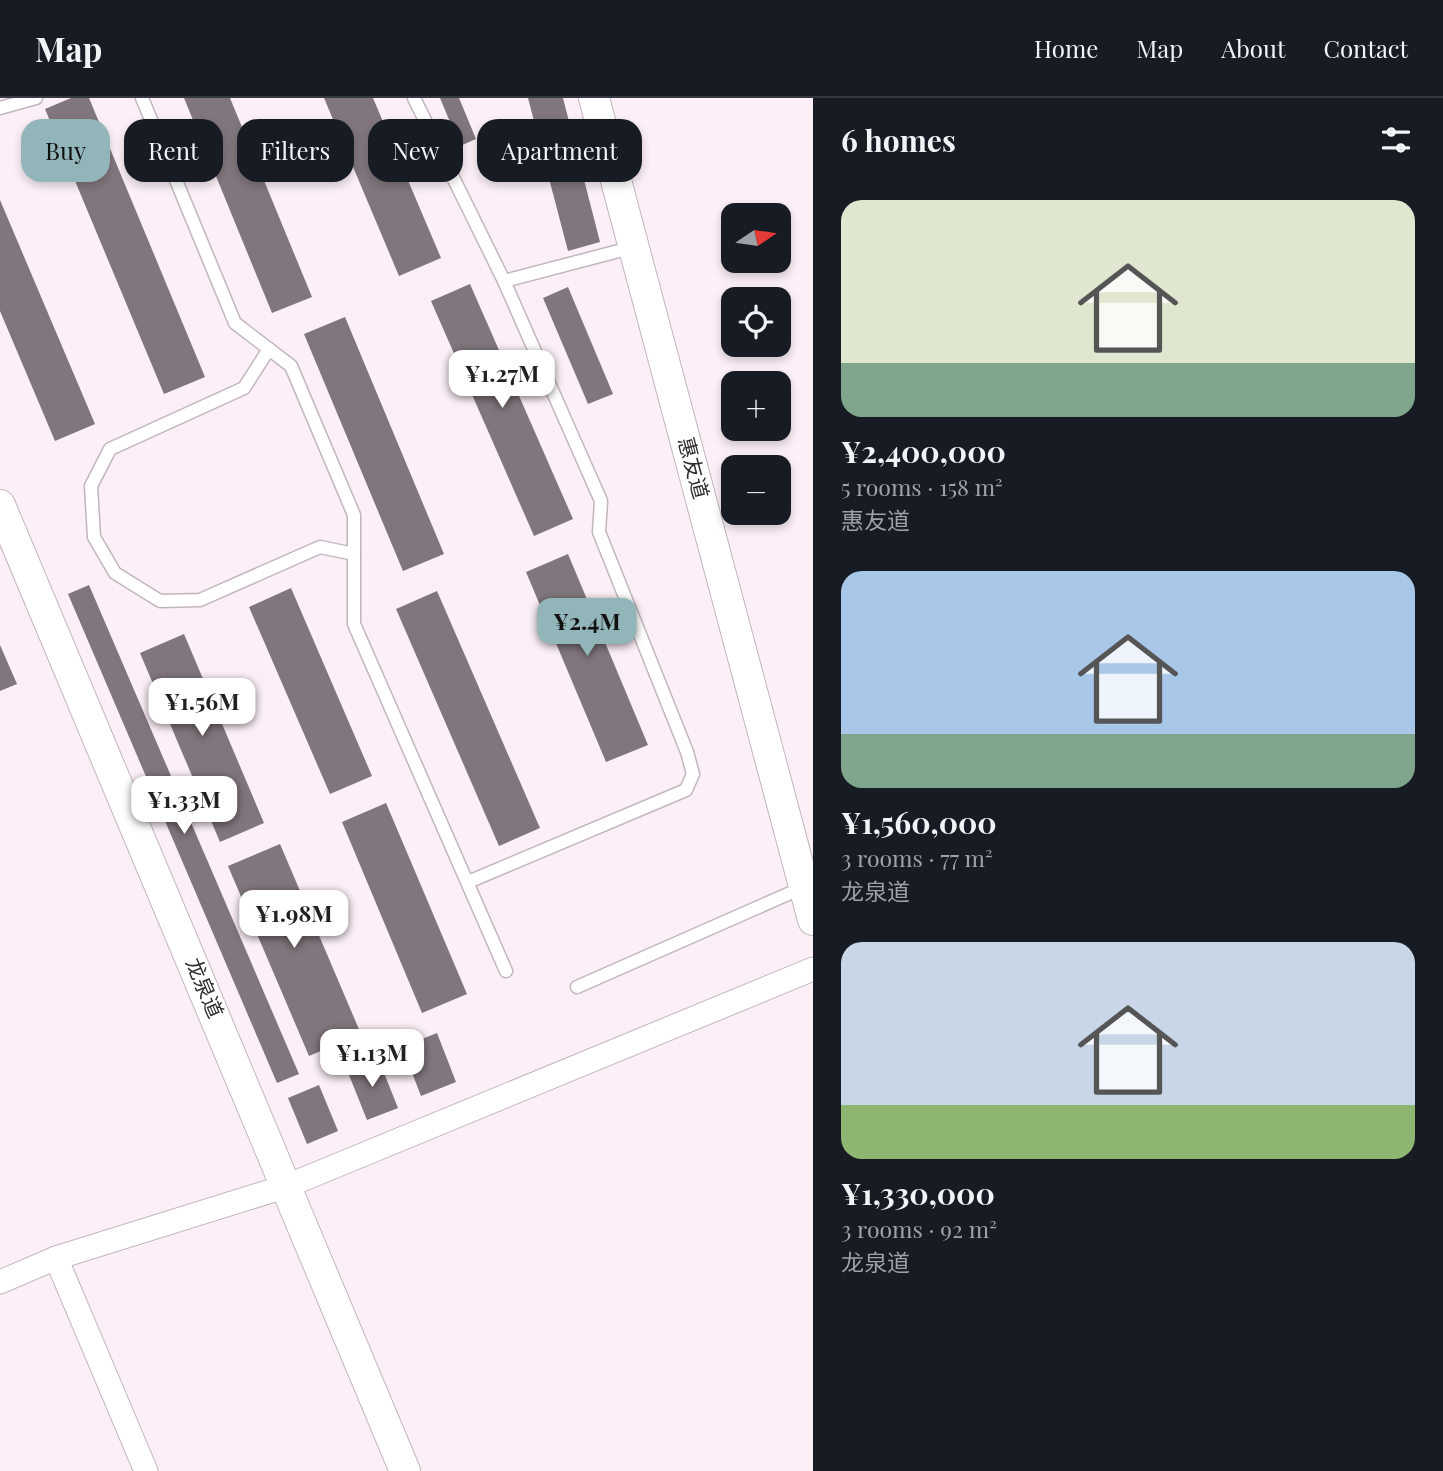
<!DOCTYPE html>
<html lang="en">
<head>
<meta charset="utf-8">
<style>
  body { margin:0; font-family:"Playfair Display","Noto Sans SC",serif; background:#242831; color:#f1f3f6; height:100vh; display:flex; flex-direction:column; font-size:26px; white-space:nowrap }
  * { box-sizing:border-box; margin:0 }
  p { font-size:23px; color:#9ea1a6 }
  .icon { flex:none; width:38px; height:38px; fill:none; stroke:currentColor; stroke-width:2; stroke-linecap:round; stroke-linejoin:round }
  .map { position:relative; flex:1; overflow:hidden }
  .details { display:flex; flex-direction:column; background:#171b24; width:630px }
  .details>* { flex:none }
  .guide { position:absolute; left:21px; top:21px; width:665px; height:63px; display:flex; gap:14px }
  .needle { width:46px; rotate:77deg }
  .buttons { position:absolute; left:721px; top:105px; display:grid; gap:14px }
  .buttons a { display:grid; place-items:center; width:70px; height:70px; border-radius:14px; background:#171b24; box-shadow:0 4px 10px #0003; font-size:35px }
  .price { position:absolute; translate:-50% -60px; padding:0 16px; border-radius:14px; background:#fff; color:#222; font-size:23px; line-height:46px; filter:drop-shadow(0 2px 4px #0008) }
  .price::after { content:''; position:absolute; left:50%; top:42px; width:21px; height:16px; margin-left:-10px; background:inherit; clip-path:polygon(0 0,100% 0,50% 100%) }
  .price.selected { background:#91b5b8; color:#111 }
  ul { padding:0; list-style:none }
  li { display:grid; align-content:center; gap:14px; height:371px; padding:0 28px }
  li span { display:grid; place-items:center; height:217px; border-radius:21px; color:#555 }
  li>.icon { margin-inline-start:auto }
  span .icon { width:126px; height:126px; fill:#fffc; stroke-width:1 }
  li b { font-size:30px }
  h2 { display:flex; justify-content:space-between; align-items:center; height:84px; padding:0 28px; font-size:30px }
  .pill { padding:0 24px; border-radius:21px; background:#171b24; box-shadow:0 4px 10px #0003; font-size:24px; line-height:63px }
  .pill.selected { background:#91b5b8; color:#111 }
  header { display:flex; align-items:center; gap:42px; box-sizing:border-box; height:98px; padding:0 35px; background:#171b24; border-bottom:2px solid #363941 }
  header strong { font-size:33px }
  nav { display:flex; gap:38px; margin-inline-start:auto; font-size:24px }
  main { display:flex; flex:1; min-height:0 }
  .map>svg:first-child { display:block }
</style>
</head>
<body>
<header>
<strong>Map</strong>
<nav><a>Home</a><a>Map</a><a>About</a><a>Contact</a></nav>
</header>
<main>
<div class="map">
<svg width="813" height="1373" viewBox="0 0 813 1373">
  <rect width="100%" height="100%" fill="#fceff7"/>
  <g fill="#81767d">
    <polygon points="71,0 89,0 205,279 164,296 45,11"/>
    <polygon points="184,0 230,0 312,199 272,215"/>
    <polygon points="324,0 373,0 441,160 399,178"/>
    <polygon points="440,0 459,0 476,41 460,48"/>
    <polygon points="528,0 563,0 600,144 568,153"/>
    <polygon points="0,102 95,326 55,343 0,213"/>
    <polygon points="470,186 573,421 534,438 431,203"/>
    <polygon points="568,189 613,296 588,306 543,200"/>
    <polygon points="345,219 444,456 403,473 304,236"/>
    <polygon points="568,456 648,647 606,664 526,474"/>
    <polygon points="89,487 299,976 277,985 68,496"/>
    <polygon points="291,490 372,678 330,696 249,509"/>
    <polygon points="437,493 540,730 499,748 396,511"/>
    <polygon points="184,536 264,725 220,744 140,555"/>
    <polygon points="0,547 17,586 0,593"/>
    <polygon points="386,705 467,896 422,915 342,724"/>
    <polygon points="280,746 361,936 309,958 228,768"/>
    <polygon points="437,935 456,984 421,998 402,949"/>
    <polygon points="378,960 398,1010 367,1022 347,972"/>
    <polygon points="319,987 338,1033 307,1046 288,1000"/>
  </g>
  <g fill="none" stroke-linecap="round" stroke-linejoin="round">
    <defs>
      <g id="service">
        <polyline points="142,0 235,225 291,268 354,417 354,526 506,873"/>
        <polyline points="414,0 504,183 601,403 599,434 687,654 693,676 686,692 468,784"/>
        <polyline points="0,10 36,0"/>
        <polyline points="504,183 634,149"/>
        <polyline points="269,251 244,290 110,351 91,388 94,439 115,475 160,503 200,502 320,449 354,456"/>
        <polyline points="577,889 804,789"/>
      </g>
      <g id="minor">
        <polyline points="56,1160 146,1373"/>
        <polyline points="0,1184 56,1160 287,1088 813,871"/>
      </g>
      <g id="tertiary">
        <polyline points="594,0 813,822"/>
        <polyline points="0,407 405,1373"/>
      </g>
    </defs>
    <use href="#service" stroke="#c2b6be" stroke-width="15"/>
    <use href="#minor" stroke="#c2b6be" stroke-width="25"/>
    <use href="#tertiary" stroke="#c2b6be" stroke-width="32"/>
    <use href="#service" stroke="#fff" stroke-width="12"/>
    <use href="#minor" stroke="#fff" stroke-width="23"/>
    <use href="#tertiary" stroke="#fff" stroke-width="30"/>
  </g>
  <g text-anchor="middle" stroke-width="6" stroke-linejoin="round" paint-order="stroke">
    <g font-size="21" fill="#312c2f" stroke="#fff">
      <text transform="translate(693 370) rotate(75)" y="7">惠友道</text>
      <text transform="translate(204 890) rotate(67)" y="7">龙泉道</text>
    </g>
  </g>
</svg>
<div class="buttons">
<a><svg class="needle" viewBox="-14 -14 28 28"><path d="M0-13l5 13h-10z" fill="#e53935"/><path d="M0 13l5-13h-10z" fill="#9ea1a6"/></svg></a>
<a><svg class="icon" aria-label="locate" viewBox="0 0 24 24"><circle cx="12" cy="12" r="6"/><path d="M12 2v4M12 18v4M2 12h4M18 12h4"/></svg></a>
<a>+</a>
<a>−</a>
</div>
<b class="price" style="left:502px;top:312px">¥1.27M</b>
<b class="price selected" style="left:587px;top:560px">¥2.4M</b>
<b class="price" style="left:202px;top:640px">¥1.56M</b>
<b class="price" style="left:184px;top:738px">¥1.33M</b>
<b class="price" style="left:294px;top:852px">¥1.98M</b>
<b class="price" style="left:372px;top:991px">¥1.13M</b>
<div class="guide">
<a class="pill selected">Buy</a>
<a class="pill">Rent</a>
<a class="pill">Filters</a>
<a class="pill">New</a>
<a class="pill">Apartment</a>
</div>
</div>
<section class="details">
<h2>6 homes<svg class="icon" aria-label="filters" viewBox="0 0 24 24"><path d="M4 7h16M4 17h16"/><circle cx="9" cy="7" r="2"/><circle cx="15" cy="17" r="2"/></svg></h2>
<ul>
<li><span style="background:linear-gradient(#dfe7d0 75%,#7fa58c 0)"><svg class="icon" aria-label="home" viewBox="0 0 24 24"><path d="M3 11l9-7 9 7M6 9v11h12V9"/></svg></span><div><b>¥2,400,000</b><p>5 rooms · 158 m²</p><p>惠友道</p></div></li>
<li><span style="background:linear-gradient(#a9c7e8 75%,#7fa58c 0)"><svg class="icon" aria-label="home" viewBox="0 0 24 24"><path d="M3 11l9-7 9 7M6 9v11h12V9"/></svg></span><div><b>¥1,560,000</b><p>3 rooms · 77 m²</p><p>龙泉道</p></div></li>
<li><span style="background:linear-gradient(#c9d6e8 75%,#8fb573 0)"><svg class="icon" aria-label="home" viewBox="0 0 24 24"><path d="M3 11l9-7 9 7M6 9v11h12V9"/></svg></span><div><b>¥1,330,000</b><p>3 rooms · 92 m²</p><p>龙泉道</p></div></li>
</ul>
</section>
</main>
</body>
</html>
